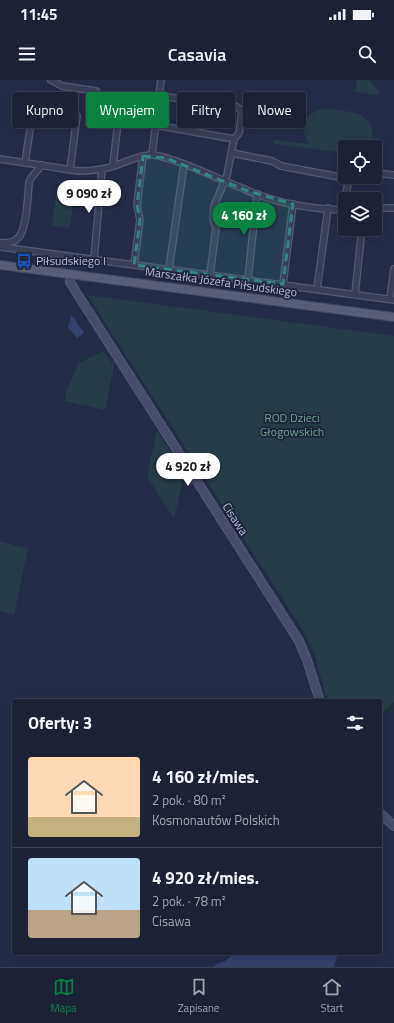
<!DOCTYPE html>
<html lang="pl">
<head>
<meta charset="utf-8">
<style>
  body { margin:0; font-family:"Titillium Web",sans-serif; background:#25293c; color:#f1f3f6; height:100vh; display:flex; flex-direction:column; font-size:15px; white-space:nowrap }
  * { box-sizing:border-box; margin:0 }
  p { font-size:13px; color:#a0a3ac }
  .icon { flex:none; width:22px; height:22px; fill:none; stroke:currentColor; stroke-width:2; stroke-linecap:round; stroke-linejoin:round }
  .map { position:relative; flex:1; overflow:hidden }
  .panel { position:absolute; left:12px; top:619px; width:370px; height:256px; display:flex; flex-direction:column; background:#1c2134; border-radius:4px; box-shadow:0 2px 10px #0003,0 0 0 1px #3a3e4f }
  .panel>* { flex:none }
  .hud { position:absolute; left:12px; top:12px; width:370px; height:36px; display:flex; gap:8px }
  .controls { position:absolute; left:338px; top:60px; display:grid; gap:8px }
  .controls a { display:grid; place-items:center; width:44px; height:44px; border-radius:4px; background:#1c2134; box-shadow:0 2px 10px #0003,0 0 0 1px #3a3e4f; font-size:20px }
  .price { position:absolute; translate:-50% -34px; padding:0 9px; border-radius:14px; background:#fff; color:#222; font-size:13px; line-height:26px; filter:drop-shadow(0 1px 2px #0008) }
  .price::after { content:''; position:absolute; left:50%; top:24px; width:12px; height:9px; margin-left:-6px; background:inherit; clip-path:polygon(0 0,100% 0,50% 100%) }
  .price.active { background:#0b8043; color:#fff }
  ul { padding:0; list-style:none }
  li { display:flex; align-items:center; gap:12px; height:100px; padding:0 16px }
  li+li { border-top:1px solid #3a3e4f }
  li span { display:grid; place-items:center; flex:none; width:112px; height:80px; border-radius:4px; color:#555 }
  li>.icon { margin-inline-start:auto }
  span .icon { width:48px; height:48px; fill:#fffc; stroke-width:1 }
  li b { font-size:17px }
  h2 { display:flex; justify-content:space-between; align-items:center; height:48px; padding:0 16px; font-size:17px }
  .tag { padding:0 14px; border-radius:4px; background:#1c2134; box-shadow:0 2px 10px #0003,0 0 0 1px #3a3e4f; font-size:14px; line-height:36px }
  .tag.active { background:#0b8043; color:#fff }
  .status { display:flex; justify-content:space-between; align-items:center; height:28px; padding:0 20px; background:#1c2134; direction:ltr }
  .status svg { height:11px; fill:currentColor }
  header { display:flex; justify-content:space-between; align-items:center; height:52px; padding:0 16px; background:#1c2134; font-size:18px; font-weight:600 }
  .tab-bar { display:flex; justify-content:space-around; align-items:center; height:56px; border-top:1px solid #3a3e4f; background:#1c2134; font-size:11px; color:#a0a3ac }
  .tab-bar a { display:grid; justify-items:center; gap:2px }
  .tab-bar .active { color:#0b8043 }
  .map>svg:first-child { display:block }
</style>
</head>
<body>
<div class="status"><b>11:45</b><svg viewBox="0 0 49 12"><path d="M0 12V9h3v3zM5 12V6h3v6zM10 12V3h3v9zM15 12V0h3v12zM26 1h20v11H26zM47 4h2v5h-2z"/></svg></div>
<header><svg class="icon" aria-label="menu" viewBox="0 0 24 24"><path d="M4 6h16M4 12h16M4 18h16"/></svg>Casavia<svg class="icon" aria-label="search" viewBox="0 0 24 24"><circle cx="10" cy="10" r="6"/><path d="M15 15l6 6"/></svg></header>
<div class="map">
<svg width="394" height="887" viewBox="0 0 394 887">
  <rect width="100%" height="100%" fill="#252c46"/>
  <g fill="#273c47">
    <polygon points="357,0 369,0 378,11 378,15 355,12"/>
    <polygon points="95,20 108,22 111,26 108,42 94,40 91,33"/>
    <path d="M326 29C342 31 368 30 372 49 374 56 371 62 367 67H345V73L274 64V60L309 64C298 48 305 30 326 29Z"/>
    <polygon points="57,107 75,110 70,148 52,145"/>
    <polygon points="87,215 394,256 394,622 380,635 380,621 327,621 316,578 308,560 297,541"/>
    <polygon points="104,271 114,286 105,330 65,321 67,309 79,283"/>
    <polygon points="157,350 184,394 174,439 147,396"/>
    <polygon points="0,461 28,469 14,535 0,531"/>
  </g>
  <g fill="#36406c">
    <polygon points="71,236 74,238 84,253 77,258 68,247"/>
    <polygon points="235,873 338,873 334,887 213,887 217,884 225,881"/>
  </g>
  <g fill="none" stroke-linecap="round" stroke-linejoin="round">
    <defs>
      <g id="street">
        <polyline points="51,0 62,6 96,11"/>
        <polyline points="160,16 235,26 240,29 242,33 239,53 234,59 227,95 214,126 213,138 216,148 210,195"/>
        <polyline points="155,45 234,59"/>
        <polyline points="232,73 272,81 281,86 345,98 349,99 352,97"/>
        <polyline points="152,75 161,0"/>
        <path d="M0 79 78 91C90 91 102 90 114 86 126 82 139 75 152 75 160 75 168 79 176 81 199 89 221 100 244 109 275 123 310 129 345 130"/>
        <polyline points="25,83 33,29"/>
        <path d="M42 85 31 98 29 102C28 115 27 150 18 158 14 163 6 163 0 163L1 167 394 220"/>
        <polyline points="113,86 118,41"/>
        <polyline points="70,90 77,36"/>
        <polyline points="375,93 394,95"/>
        <polyline points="345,119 349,99"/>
        <polyline points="375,128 394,128"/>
        <polyline points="94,179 102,89"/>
        <polyline points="134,185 140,140 137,125 143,76"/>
        <polyline points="169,189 184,84"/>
        <polyline points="248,199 257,114"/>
        <polyline points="283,204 293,124"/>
        <polyline points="317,209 328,128"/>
        <polyline points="355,214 362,149"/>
        <polyline points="390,219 394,189"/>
      </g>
      <g id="secondary">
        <polyline points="70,194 70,202 78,215 299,561 307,580 320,621"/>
        <polyline points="380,733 394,746"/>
      </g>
      <polyline id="primary" points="0,185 394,237"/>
    </defs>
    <use href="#street" stroke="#555a70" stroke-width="8"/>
    <use href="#secondary" stroke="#555a70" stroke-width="10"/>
    <use href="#primary" stroke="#43485e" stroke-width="10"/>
    <use href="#street" stroke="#3a3f55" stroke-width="5.5"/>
    <use href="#secondary" stroke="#474d68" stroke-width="8"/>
    <use href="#primary" stroke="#585e75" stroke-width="8"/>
  </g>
  <path fill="#318481" fill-opacity="0.2" stroke="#318481" stroke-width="3" stroke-dasharray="8 5" stroke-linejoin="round" d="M143 76 166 78 245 110 293 124 283 204 134 185 140 140 137 125Z"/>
  <defs>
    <symbol id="bus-bare" viewBox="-9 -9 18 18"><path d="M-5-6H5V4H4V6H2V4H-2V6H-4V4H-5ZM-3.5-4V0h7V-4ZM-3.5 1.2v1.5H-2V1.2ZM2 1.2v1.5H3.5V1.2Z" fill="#1a4fb4" stroke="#1e243b" stroke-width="2.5" paint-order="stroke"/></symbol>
  </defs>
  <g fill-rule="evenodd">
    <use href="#bus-bare" x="13" y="170" width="22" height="22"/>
  </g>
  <g text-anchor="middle" stroke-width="3.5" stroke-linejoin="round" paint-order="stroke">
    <g font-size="12" fill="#b7bbce" stroke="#1e243b" text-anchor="start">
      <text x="36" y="185">Piłsudskiego I</text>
    </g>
    <g font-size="12" fill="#b7bbce" stroke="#1e243b">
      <text transform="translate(221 202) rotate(8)" y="4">Marszałka Józefa Piłsudskiego</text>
      <text transform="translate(235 439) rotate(57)" y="4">Cisawa</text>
    </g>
    <g font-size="12" fill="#6ca184" stroke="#1e243b">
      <text x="292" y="342">ROD Dzieci<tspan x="292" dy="14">Głogowskich</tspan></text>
    </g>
  </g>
</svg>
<div class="controls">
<a><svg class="icon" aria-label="locate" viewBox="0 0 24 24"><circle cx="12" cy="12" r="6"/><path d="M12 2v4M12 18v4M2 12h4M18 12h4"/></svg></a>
<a><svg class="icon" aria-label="layers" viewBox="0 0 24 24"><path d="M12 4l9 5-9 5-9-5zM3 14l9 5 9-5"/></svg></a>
</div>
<b class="price" style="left:89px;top:134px">9 090 zł</b>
<b class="price active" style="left:244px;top:156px">4 160 zł</b>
<b class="price" style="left:188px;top:407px">4 920 zł</b>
<div class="hud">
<a class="tag">Kupno</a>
<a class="tag active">Wynajem</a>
<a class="tag">Filtry</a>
<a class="tag">Nowe</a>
</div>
<section class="panel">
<h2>Oferty: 3<svg class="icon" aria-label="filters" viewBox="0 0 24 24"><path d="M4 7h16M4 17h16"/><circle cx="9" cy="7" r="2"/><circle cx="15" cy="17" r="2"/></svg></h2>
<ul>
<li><span style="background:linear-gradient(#ffd9b3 75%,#c2b280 0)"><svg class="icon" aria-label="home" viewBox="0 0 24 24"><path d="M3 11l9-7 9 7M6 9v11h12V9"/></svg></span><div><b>4 160 zł/mies.</b><p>2 pok. · 80 m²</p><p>Kosmonautów Polskich</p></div></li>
<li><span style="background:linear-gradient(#bfe0f5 65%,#b9a48a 0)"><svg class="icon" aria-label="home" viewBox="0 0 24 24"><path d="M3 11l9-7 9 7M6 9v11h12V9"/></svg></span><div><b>4 920 zł/mies.</b><p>2 pok. · 78 m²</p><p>Cisawa</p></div></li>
</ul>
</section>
</div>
<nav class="tab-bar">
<a class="active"><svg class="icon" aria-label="map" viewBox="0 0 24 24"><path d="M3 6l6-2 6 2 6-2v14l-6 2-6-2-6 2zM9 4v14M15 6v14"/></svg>Mapa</a>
<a><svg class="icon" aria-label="saved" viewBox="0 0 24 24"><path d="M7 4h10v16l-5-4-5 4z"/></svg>Zapisane</a>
<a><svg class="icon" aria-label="home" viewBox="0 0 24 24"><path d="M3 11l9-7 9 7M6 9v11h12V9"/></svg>Start</a>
</nav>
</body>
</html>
